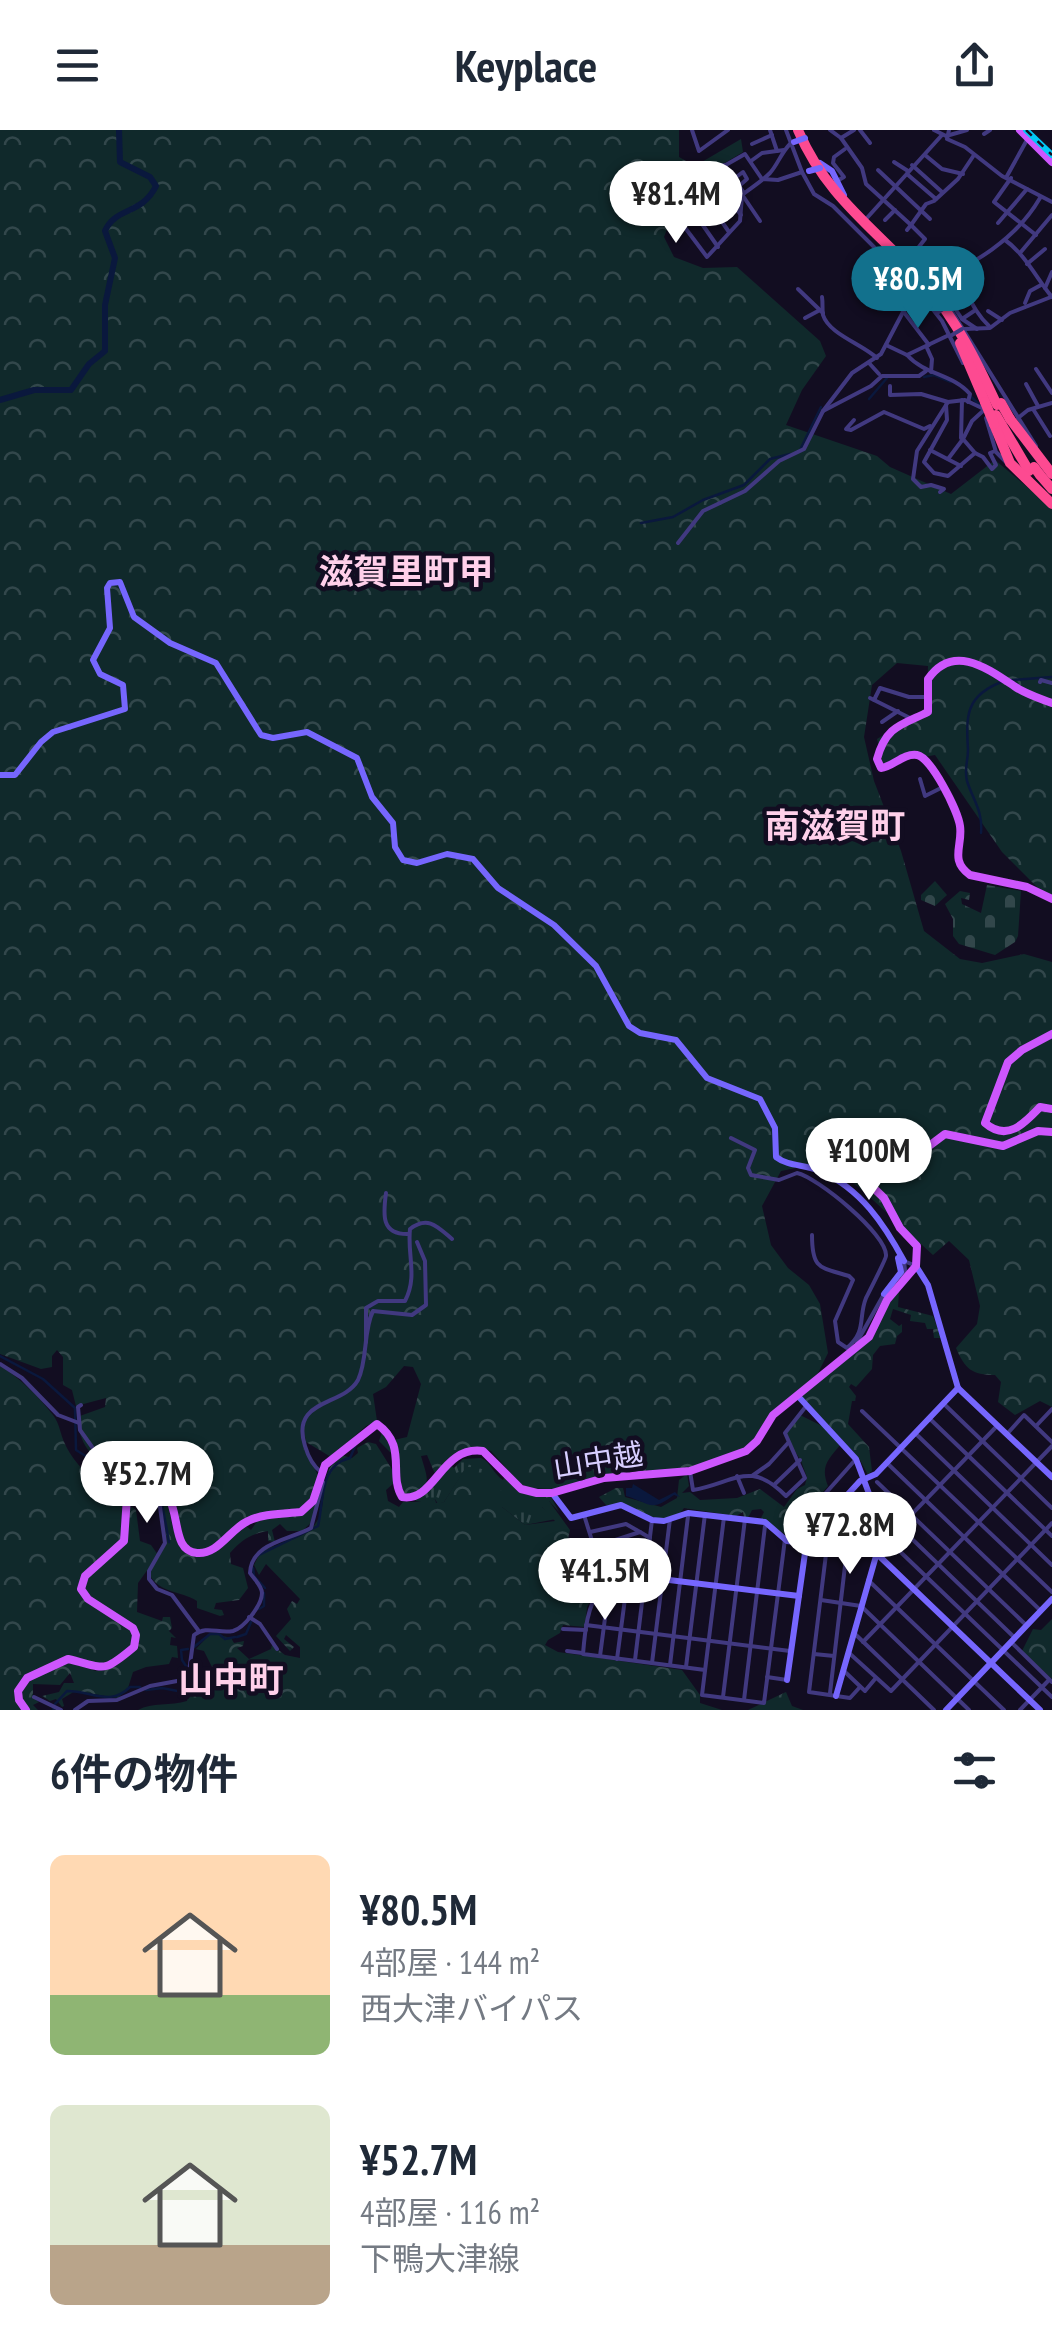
<!DOCTYPE html>
<html lang="ja">
<head>
<meta charset="utf-8">
<style>
  body { margin:0; font-family:"PT Sans Narrow","Noto Sans JP",sans-serif; background:#f2f2f3; color:#1f2937; height:100vh; display:flex; flex-direction:column; font-size:38px; white-space:nowrap }
  * { box-sizing:border-box; margin:0 }
  p { font-size:32px; color:#747a83 }
  .icon { flex:none; width:55px; height:55px; fill:none; stroke:currentColor; stroke-width:2; stroke-linecap:round; stroke-linejoin:round }
  .map { position:relative; height:1580px; overflow:hidden }
  .side { display:flex; flex-direction:column; background:#fff; flex:1 }
  .side>* { flex:none }
  .price { position:absolute; translate:-50% -85px; padding:0 22px; border-radius:35px; background:#fff; color:#222; font-size:32px; line-height:65px; filter:drop-shadow(0 2px 5px #0008) }
  .price::after { content:''; position:absolute; left:50%; top:60px; width:30px; height:22px; margin-left:-15px; background:inherit; clip-path:polygon(0 0,100% 0,50% 100%) }
  .price.active { background:#12718d; color:#fff }
  ul { padding:0; list-style:none }
  li { display:flex; align-items:center; gap:30px; height:250px; padding:0 50px }
  li span { display:grid; place-items:center; flex:none; width:280px; height:200px; border-radius:15px; color:#555 }
  li>.icon { margin-inline-start:auto }
  span .icon { width:120px; height:120px; fill:#fffc; stroke-width:1 }
  li b { font-size:42px }
  h2 { display:flex; justify-content:space-between; align-items:center; height:120px; padding:0 50px; font-size:42px }
  header { display:flex; justify-content:space-between; align-items:center; height:130px; padding:0 50px; background:#fff; font-size:45px; font-weight:700 }
  .map>svg:first-child { display:block }
</style>
</head>
<body>
<header><svg class="icon" aria-label="menu" viewBox="0 0 24 24"><path d="M4 6h16M4 12h16M4 18h16"/></svg>Keyplace<svg class="icon" aria-label="share" viewBox="0 0 24 24"><path d="M12 15V3M7 8l5-5 5 5M5 13v7h14v-7"/></svg></header>
<div class="map">
<svg width="1052" height="1580" viewBox="0 0 1052 1580">
  <defs>
    <pattern id="grass-tufts" width="24" height="20" patternUnits="userSpaceOnUse" patternTransform="scale(2.5)"><rect width="24" height="20" fill="#10292b"/><path d="M3 7l-1-3M5 7V3M7 7l1-3M15 17l-1-3M17 17v-4M19 17l1-3" fill="none" stroke="#32474b"/></pattern>
    <pattern id="forest-crowns" width="20" height="18" patternUnits="userSpaceOnUse" patternTransform="scale(2.5)"><rect width="20" height="18" fill="#10292b"/><path d="M2 6a3 3 0 1 1 6 0M12 15a3 3 0 1 1 6 0" fill="none" stroke="#32474b"/></pattern>
    <pattern id="cemetery-stones" width="16" height="16" patternUnits="userSpaceOnUse" patternTransform="scale(2.5)"><rect width="16" height="16" fill="#10292b"/><path d="M2 7V4a2 2 0 0 1 4 0v3zM10 15v-3a2 2 0 0 1 4 0v3z" fill="#32474b"/></pattern>
  </defs>
  <rect width="100%" height="100%" fill="#120d21"/>
  <path fill="url(#grass-tufts)" d="M481 1328C491 1332 493 1344 503 1350L505 1346 523 1364 551 1367 559 1382 549 1371 542 1377 556 1389 525 1395 502 1377 466 1338 444 1372 438 1374 435 1369 428 1373 415 1371 450 1335 454 1338 463 1329Z"/>
  <g fill="url(#forest-crowns)">
    <path d="M0 0H679V27L695 36 741 9 743 22 683 58 664 107 674 127 703 138 737 137 820 211 826 226 802 260 786 295 877 326 890 337 951 364 995 330 1052 378V772L1002 722 935 625 883 634 877 609 927 578 928 536 897 533 872 555 864 607 874 651 901 721 924 801 960 829 982 833 1024 824 1052 832V1277L1040 1271 1015 1285 998 1272 1001 1252 995 1245C972 1245 965 1239 956 1218L977 1194 980 1176 969 1130 949 1111 933 1125 862 1060 825 1032 781 1041 762 1076 771 1115 788 1138 809 1155 820 1174 828 1223 818 1243 769 1288 746 1319 690 1338 554 1359 529 1358 521 1354 491 1321 475 1317 459 1323 435 1344 427 1325 421 1326C428 1351 434 1356 405 1367 398 1357 399 1327 394 1310L407 1307 421 1254 413 1237 404 1236 386 1257 373 1264 377 1291 366 1296 331 1327 306 1312 302 1291 304 1319 318 1345 313 1367 304 1378 255 1386 201 1422 185 1416C177 1390 171 1331 131 1352L116 1340 107 1347 105 1342 113 1337 114 1329 109 1334C89 1330 78 1307 77 1287L105 1277 106 1268 76 1276 72 1260 63 1255V1227L57 1220 52 1226V1237L41 1239 0 1224Z"/>
    <polygon points="899,1161 898,1177 933,1186 941,1208 934,1208 933,1199 927,1199 925,1193 910,1191 911,1185 893,1179 890,1189 899,1196 902,1194 902,1202 897,1206 895,1214 880,1216 873,1225 872,1239 856,1257 851,1254 849,1257 856,1266 855,1271 852,1271 848,1294 869,1317 872,1341 868,1345 859,1328 803,1268 803,1263 853,1224 885,1175"/>
    <path d="M0 1236C20 1248 38 1266 53 1285 60 1294 60 1304 65 1314 76 1338 100 1358 124 1365 121 1380 125 1403 120 1413 110 1432 91 1431 80 1462L124 1492 135 1507 133 1516 108 1536 70 1527 18 1555 25 1580H0Z"/>
    <path d="M800 1285 828 1299 841 1314C828 1330 820 1336 828 1356L786 1405 761 1388 764 1382 761 1379 752 1380 748 1388 744 1387 743 1382 736 1386 684 1378C665 1404 632 1373 606 1375L599 1367 616 1358H623L625 1367 661 1377 677 1368 679 1350 687 1344 689 1356 682 1363 690 1362 700 1370 737 1368 760 1359 784 1377 797 1359 805 1355 807 1347 801 1331 786 1306V1300Z"/>
    <path d="M382 1302 393 1321 395 1352 386 1360 388 1371 399 1377 403 1372H428L435 1369 436 1373 444 1372 466 1337C490 1336 496 1349 505 1369L502 1377 525 1395 555 1391 542 1377H534L532 1373 537 1368 549 1371 570 1400 567 1413 582 1420 593 1417 595 1420 584 1439 589 1447 587 1457 594 1447 623 1439 631 1430 627 1424 622 1425 620 1420 646 1413C644 1434 643 1446 626 1458L599 1455 587 1477 585 1497 563 1495 560 1503 548 1510 545 1515 558 1522 682 1540 700 1565V1573L722 1580H138C152 1572 171 1576 187 1571L188 1566 201 1561 214 1541 204 1521 196 1519 211 1503 231 1508 234 1513 244 1511 243 1516 237 1518 249 1529 271 1519 272 1515 285 1525 300 1528V1517L286 1505 284 1509 294 1517 290 1521 276 1506 291 1489 287 1479 292 1471 297 1474 300 1469 266 1434 259 1445 254 1435 260 1423C275 1413 299 1411 312 1398 333 1376 313 1347 341 1325L352 1328 358 1323 357 1318 368 1312 376 1314 393 1341 391 1323 379 1311Z"/>
    <path d="M166 1367C173 1389 171 1425 201 1426L245 1395 251 1400 258 1390 290 1384 318 1372 314 1390 302 1401H287L280 1394 272 1400 275 1412 268 1411V1401C251 1404 242 1409 230 1423L231 1434 243 1438 248 1458 239 1470 216 1473 214 1479 222 1480 224 1485 220 1486 197 1478V1471C180 1460 160 1464 149 1444L167 1413 163 1380Z"/>
    <path d="M129 1375 136 1380 140 1411 151 1415 158 1425 138 1453 137 1482 162 1491 163 1487H170L172 1498 169 1501 176 1508 171 1507 170 1515 177 1516 178 1528 172 1527 169 1534 146 1537 133 1542 128 1558 118 1568 75 1561 62 1569 64 1576 62 1577 56 1569 50 1571 42 1566 59 1562 64 1553H74L70 1543 60 1555 33 1554V1568L39 1572 33 1575 38 1580H30C23 1571 17 1563 25 1553L66 1532 96 1541 134 1519 137 1503 83 1462 87 1447 123 1415Z"/>
    <polygon points="1052,1489 1052,1549 1022,1521 1033,1499 1041,1500"/>
    <polygon points="786,1562 792,1576 803,1580 748,1580"/>
  </g>
  <g fill="url(#cemetery-stones)">
    <polygon points="935,751 947,765 935,776 921,770 921,765"/>
    <polygon points="987,755 1021,761 1018,806 1015,812 995,825 959,814 953,806 953,789 945,774 960,761 970,763 969,770 961,768 962,774 981,783"/>
  </g>
  <g fill="#0a183d">
    <path d="M633 1354 659 1370 675 1362 680 1367 674 1365C650 1383 650 1373 626 1366V1358H632Z"/>
    <polygon points="592,1429 612,1429 625,1433 618,1440 594,1446 586,1460 590,1446 585,1439"/>
  </g>
  <g fill="none" stroke-linecap="round" stroke-linejoin="round">
    <g stroke="#0a183d" stroke-width="2.5">
      <polyline points="924,247 934,245 951,252"/>
      <polyline points="969,265 981,276"/>
      <polyline points="869,269 887,248"/>
      <polyline points="801,318 821,277"/>
      <polyline points="641,393 673,387 703,370 744,355 770,329 790,324"/>
      <polyline points="1012,550 1052,547"/>
      <path d="M981 703C983 681 973 670 967 651 964 639 968 631 968 620 966 586 965 565 1004 551"/>
      <polyline points="0,1226 43,1249 75,1278 76,1320 92,1330 104,1357 138,1365"/>
      <polyline points="146,1364 161,1369 169,1412"/>
      <path d="M257 1426 318 1396C324 1370 319 1335 350 1328L356 1314"/>
      <polyline points="253,1438 254,1446 265,1458"/>
      <polyline points="259,1479 264,1476 264,1463"/>
      <polyline points="237,1507 246,1504 251,1492"/>
      <polyline points="194,1517 210,1504 219,1504 225,1509 235,1507"/>
      <polyline points="188,1539 182,1530 181,1520 188,1519"/>
      <polyline points="146,1560 162,1558 183,1562 186,1553"/>
      <path d="M55 1574 67 1561C92 1561 110 1577 130 1557H140"/>
      <polyline points="53,1578 54,1580"/>
    </g>
    <path stroke="#0a183d" stroke-width="6" d="M0 270 34 260H71L89 234 105 221V175L115 128 105 101C115 77 142 85 156 56L150 47 120 32 119 0"/>
    <g stroke="#413980" stroke-width="4">
      <polyline points="692,0 699,21 728,0"/>
      <polyline points="770,0 777,21"/>
      <polyline points="786,0 802,42 814,64 833,76 919,162 942,191 963,233"/>
      <polyline points="830,0 841,8 862,38 866,54 911,95 926,74 934,71 958,49 974,25"/>
      <polyline points="860,0 870,13"/>
      <polyline points="934,0 946,6 967,0"/>
      <polyline points="949,0 947,9 965,17 1002,46 1052,72"/>
      <polyline points="984,4 990,0"/>
      <polyline points="841,8 854,0"/>
      <polyline points="752,14 772,5"/>
      <path d="M790 14C781 23 778 34 770 43 762 51 751 58 742 65L740 91 707 127 674 83 689 56 745 24 762 49 778 50 802 42"/>
      <polyline points="925,25 942,39 963,44"/>
      <polyline points="751,31 762,23 784,20"/>
      <polyline points="894,32 908,41"/>
      <polyline points="724,35 744,63"/>
      <polyline points="912,35 942,62"/>
      <polyline points="878,40 930,89"/>
      <polyline points="907,44 936,69"/>
      <polyline points="711,45 741,85"/>
      <polyline points="1007,46 1028,8"/>
      <polyline points="735,48 743,42 747,49 739,56"/>
      <polyline points="1011,48 994,72 1036,105"/>
      <polyline points="837,51 844,47 833,33 834,27 845,19"/>
      <polyline points="695,53 729,102"/>
      <polyline points="743,66 760,91"/>
      <polyline points="684,68 718,117"/>
      <polyline points="866,89 942,5"/>
      <polyline points="885,90 895,80"/>
      <polyline points="998,93 1027,59"/>
      <polyline points="907,100 911,95 925,109 908,131"/>
      <path d="M1005 110C1025 124 1037 149 1052 167"/>
      <polyline points="1020,123 1052,85"/>
      <polyline points="930,132 943,148"/>
      <polyline points="1027,134 1045,119"/>
      <path d="M955 143C968 162 972 180 989 196"/>
      <path d="M930 155C974 133 1015 111 1040 68"/>
      <polyline points="1045,158 1052,142"/>
      <polyline points="798,159 823,183"/>
      <polyline points="887,160 929,215"/>
      <polyline points="882,163 902,141"/>
      <path d="M822 167C823 173 822 179 823 185 829 204 862 214 877 228"/>
      <polyline points="1025,173 1030,161 1041,155"/>
      <polyline points="951,180 1036,316"/>
      <polyline points="956,180 962,189 974,181"/>
      <polyline points="988,181 1002,190"/>
      <polyline points="805,188 820,180"/>
      <polyline points="962,189 977,199"/>
      <polyline points="964,199 990,198 1010,183 1051,167"/>
      <polyline points="886,215 907,225 949,205"/>
      <polyline points="927,218 932,229 931,242"/>
      <path d="M907 225C925 245 953 244 970 264L968 272"/>
      <polyline points="869,233 879,244"/>
      <polyline points="1036,239 1052,263"/>
      <polyline points="1026,254 1038,276"/>
      <polyline points="890,256 890,265 921,264 948,272"/>
      <polyline points="946,275 947,290 924,332 934,343 948,346 975,323 963,309 972,291 984,280"/>
      <polyline points="1033,279 1050,306"/>
      <polyline points="823,281 852,243 881,224 903,182 918,163"/>
      <polyline points="986,288 996,322 1006,332"/>
      <polyline points="1018,288 1028,280 1052,273"/>
      <polyline points="854,290 846,299 851,300 884,282 924,299 930,296"/>
      <polyline points="961,308 962,270"/>
      <polyline points="930,320 961,336"/>
      <polyline points="975,323 983,327 992,339 996,335 990,323 995,321"/>
      <polyline points="948,329 963,309"/>
      <polyline points="940,362 944,359 931,355 921,357 913,349 917,321 948,272 965,270 984,279"/>
      <polyline points="678,413 703,381 745,361 779,331 804,319 823,281 871,256 882,246 919,246 926,241"/>
      <polyline points="1040,552 1041,550 1052,553"/>
      <polyline points="870,568 910,588"/>
      <polyline points="874,570 880,558 909,567 929,567"/>
      <polyline points="882,592 898,581"/>
      <polyline points="920,649 925,666 943,657"/>
      <path d="M731 1008 755 1020 748 1038 751 1045 779 1050 797 1043C817 1047 888 1105 886 1126 886 1129 869 1162 866 1168 858 1188 867 1201 847 1218L838 1212 835 1191 853 1150 849 1146C820 1137 812 1140 812 1105"/>
      <path d="M386 1063C383 1085 381 1105 409 1104"/>
      <polyline points="902,1146 905,1140 904,1131 916,1136"/>
      <path d="M366 1212V1178L378 1171H405C418 1146 407 1125 410 1099 428 1085 438 1097 452 1109"/>
      <polyline points="857,1212 884,1164"/>
      <polyline points="0,1234 22,1248 58,1285 79,1293"/>
      <polyline points="944,1274 1052,1378"/>
      <polyline points="81,1275 78,1277 80,1300 102,1331 109,1352 159,1370 165,1413 149,1441 149,1449 157,1459 172,1465 198,1500"/>
      <polyline points="862,1281 1052,1462"/>
      <polyline points="929,1288 1052,1406"/>
      <polyline points="1036,1296 1052,1279"/>
      <polyline points="915,1303 1052,1435"/>
      <polyline points="1007,1304 1024,1285 1052,1312"/>
      <polyline points="887,1333 1041,1481"/>
      <path d="M690 1341 693 1360C734 1353 750 1329 786 1366L805 1348 785 1303 807 1275"/>
      <path d="M321 1342C313 1336 308 1326 305 1316 290 1268 343 1277 358 1250 368 1229 363 1201 373 1181L412 1185 426 1175 425 1131 417 1112"/>
      <polyline points="737,1346 744,1363"/>
      <polyline points="752,1346 769,1334 788,1313"/>
      <polyline points="877,1352 1025,1494"/>
      <polyline points="775,1354 800,1330"/>
      <polyline points="890,1367 882,1376 884,1382 1015,1508"/>
      <polyline points="584,1385 594,1417 640,1402 650,1408"/>
      <polyline points="724,1387 702,1565 764,1573 785,1409 856,1329"/>
      <polyline points="590,1402 626,1394 640,1402"/>
      <polyline points="888,1410 1052,1567"/>
      <polyline points="885,1412 996,1297"/>
      <path d="M645 1447 626 1461 601 1457C587 1477 585 1500 583 1524L705 1540"/>
      <polyline points="868,1450 1004,1580"/>
      <polyline points="821,1470 861,1476 969,1580"/>
      <polyline points="249,1487 260,1494 277,1519"/>
      <polyline points="586,1495 790,1521"/>
      <polyline points="563,1499 586,1500"/>
      <polyline points="854,1503 934,1580"/>
      <polyline points="863,1512 1052,1316"/>
      <polyline points="1011,1512 1052,1552"/>
      <polyline points="567,1521 582,1523"/>
      <polyline points="848,1522 891,1561 1052,1393"/>
      <polyline points="814,1524 834,1526"/>
      <polyline points="600,1526 609,1458"/>
      <polyline points="617,1529 626,1461"/>
      <polyline points="635,1530 652,1390"/>
      <polyline points="652,1533 670,1389"/>
      <polyline points="670,1535 688,1386"/>
      <polyline points="686,1537 705,1384"/>
      <polyline points="843,1540 865,1561 875,1549"/>
      <polyline points="767,1547 787,1550"/>
      <polyline points="860,1557 850,1568 809,1562 827,1416 868,1369"/>
      <polyline points="830,1563 847,1419 867,1395 861,1378"/>
      <polyline points="34,1567 61,1580"/>
      <polyline points="723,1567 745,1389"/>
      <polyline points="744,1570 765,1396"/>
      <path d="M75 1580 88 1571 117 1570 150 1556 188 1549 194 1505C207 1495 218 1504 233 1501 244 1498 262 1475 262 1463 262 1456 254 1449 250 1443 251 1413 289 1410 311 1398L323 1352"/>
      <polyline points="1020,1580 1048,1551"/>
    </g>
    <g stroke="#7666fe" stroke-width="6">
      <polyline points="820,33 832,41 844,65"/>
      <path d="M0 645H15L41 612 53 602 125 579 123 555 100 544 93 530 110 498 107 458 110 453 120 452 134 487 170 513 216 533 261 605 273 608 307 602 357 628 372 667 393 693 395 717 403 730 417 733 447 724 473 729 498 758 554 795 596 836 629 896 640 903 676 910 707 948 760 969 775 998 776 1027C789 1037 805 1034 820 1041 861 1059 884 1094 904 1131"/>
      <polyline points="916,1136 928,1155 958,1258 1052,1347"/>
      <polyline points="884,1164 901,1142 898,1128"/>
      <polyline points="797,1265 856,1329 880,1393 878,1419 836,1566"/>
      <polyline points="552,1363 571,1388 621,1375 652,1390 664,1391 688,1383 765,1392 787,1411 876,1423 1040,1580"/>
      <polyline points="645,1447 799,1466"/>
      <polyline points="787,1550 807,1409 860,1351 876,1344 958,1258"/>
      <polyline points="946,1580 1052,1469"/>
    </g>
    <g stroke="#cd56fd" stroke-width="8">
      <polyline points="1020,0 1052,32"/>
      <path d="M1052 573C1039 568 1025 564 1014 556 987 538 953 513 928 549V582C901 595 886 596 877 629L881 638C893 637 903 623 917 625 931 627 958 681 960 696 963 716 949 730 970 745L1027 757 1052 769"/>
      <path d="M1052 904 1022 920 1008 932 985 993C1007 1012 1024 994 1040 977L1052 979"/>
      <path d="M130 1361 142 1350C191 1356 163 1420 197 1423 218 1425 230 1399 248 1391 264 1383 284 1384 301 1382L313 1371 325 1335 377 1294C408 1316 388 1344 402 1367 435 1373 441 1315 483 1321L521 1359 537 1363H552L604 1348 690 1341 746 1321 757 1311 773 1285 869 1207 887 1170 916 1136 917 1116 900 1098 884 1068 857 1042 858 1032 887 1028 918 1038 929 1016 945 1004 1003 1016 1038 1001 1052 1002"/>
      <path d="M26 1580 19 1570 18 1561 27 1548 68 1529C106 1538 102 1544 134 1517L136 1505 133 1498 88 1469 81 1459 85 1446 124 1411 127 1367"/>
    </g>
    <g stroke="#fd4a91" stroke-width="10">
      <path d="M798 0C827 69 879 101 926 155 957 191 977 232 997 275"/>
      <polyline points="960,213 985,272"/>
      <polyline points="996,285 1029,341"/>
      <polyline points="1010,289 1052,344"/>
      <polyline points="994,294 1010,333 1052,374"/>
      <polyline points="1040,345 1052,359"/>
    </g>
    <defs>
      <polyline id="rail" points="1026,0 1052,25"/>
    </defs>
    <use href="#rail" stroke="#02c9f6" stroke-width="6"/>
    <use href="#rail" stroke="#120d21" stroke-width="2.5" stroke-dasharray="8" stroke-linecap="butt"/>
    <g stroke="#413980" stroke-width="4">
      <polyline points="902,141 908,131"/>
      <polyline points="921,161 930,155"/>
      <polyline points="937,183 947,176"/>
      <polyline points="952,205 962,199"/>
    </g>
    <g stroke="#7666fe" stroke-width="6">
      <polyline points="794,12 805,8"/>
      <polyline points="809,41 820,38"/>
    </g>
    <polyline stroke="#cd56fd" stroke-width="8" points="127,1367 130,1361"/>
    <g stroke="#fd4a91" stroke-width="10">
      <polyline points="985,272 994,294"/>
      <polyline points="1001,273 1010,289"/>
      <polyline points="1034,337 1040,345"/>
    </g>
  </g>
  <g text-anchor="middle" stroke-width="9" stroke-linejoin="round" paint-order="stroke">
    <g font-size="30" fill="#d7ceff" stroke="#120d21">
      <text transform="translate(598 1331) rotate(-9)" y="10">山中越</text>
    </g>
    <g font-size="35" font-weight="bold" fill="#ffd0ea" stroke="#120d21">
      <text x="406" y="454">滋賀里町甲</text>
      <text x="835" y="708">南滋賀町</text>
      <text x="231" y="1562">山中町</text>
    </g>
  </g>
</svg>
<b class="price" style="left:676px;top:116px">¥81.4M</b>
<b class="price active" style="left:918px;top:201px">¥80.5M</b>
<b class="price" style="left:869px;top:1073px">¥100M</b>
<b class="price" style="left:147px;top:1396px">¥52.7M</b>
<b class="price" style="left:850px;top:1447px">¥72.8M</b>
<b class="price" style="left:605px;top:1493px">¥41.5M</b>
</div>
<section class="side">
<h2>6件の物件<svg class="icon" aria-label="filters" viewBox="0 0 24 24"><path d="M4 7h16M4 17h16"/><circle cx="9" cy="7" r="2"/><circle cx="15" cy="17" r="2"/></svg></h2>
<ul>
<li><span style="background:linear-gradient(#ffd9b3 70%,#8fb573 0)"><svg class="icon" aria-label="home" viewBox="0 0 24 24"><path d="M3 11l9-7 9 7M6 9v11h12V9"/></svg></span><div><b>¥80.5M</b><p>4部屋 · 144 m²</p><p>西大津バイパス</p></div></li>
<li><span style="background:linear-gradient(#dfe7d0 70%,#b9a48a 0)"><svg class="icon" aria-label="home" viewBox="0 0 24 24"><path d="M3 11l9-7 9 7M6 9v11h12V9"/></svg></span><div><b>¥52.7M</b><p>4部屋 · 116 m²</p><p>下鴨大津線</p></div></li>
</ul>
</section>
</body>
</html>
